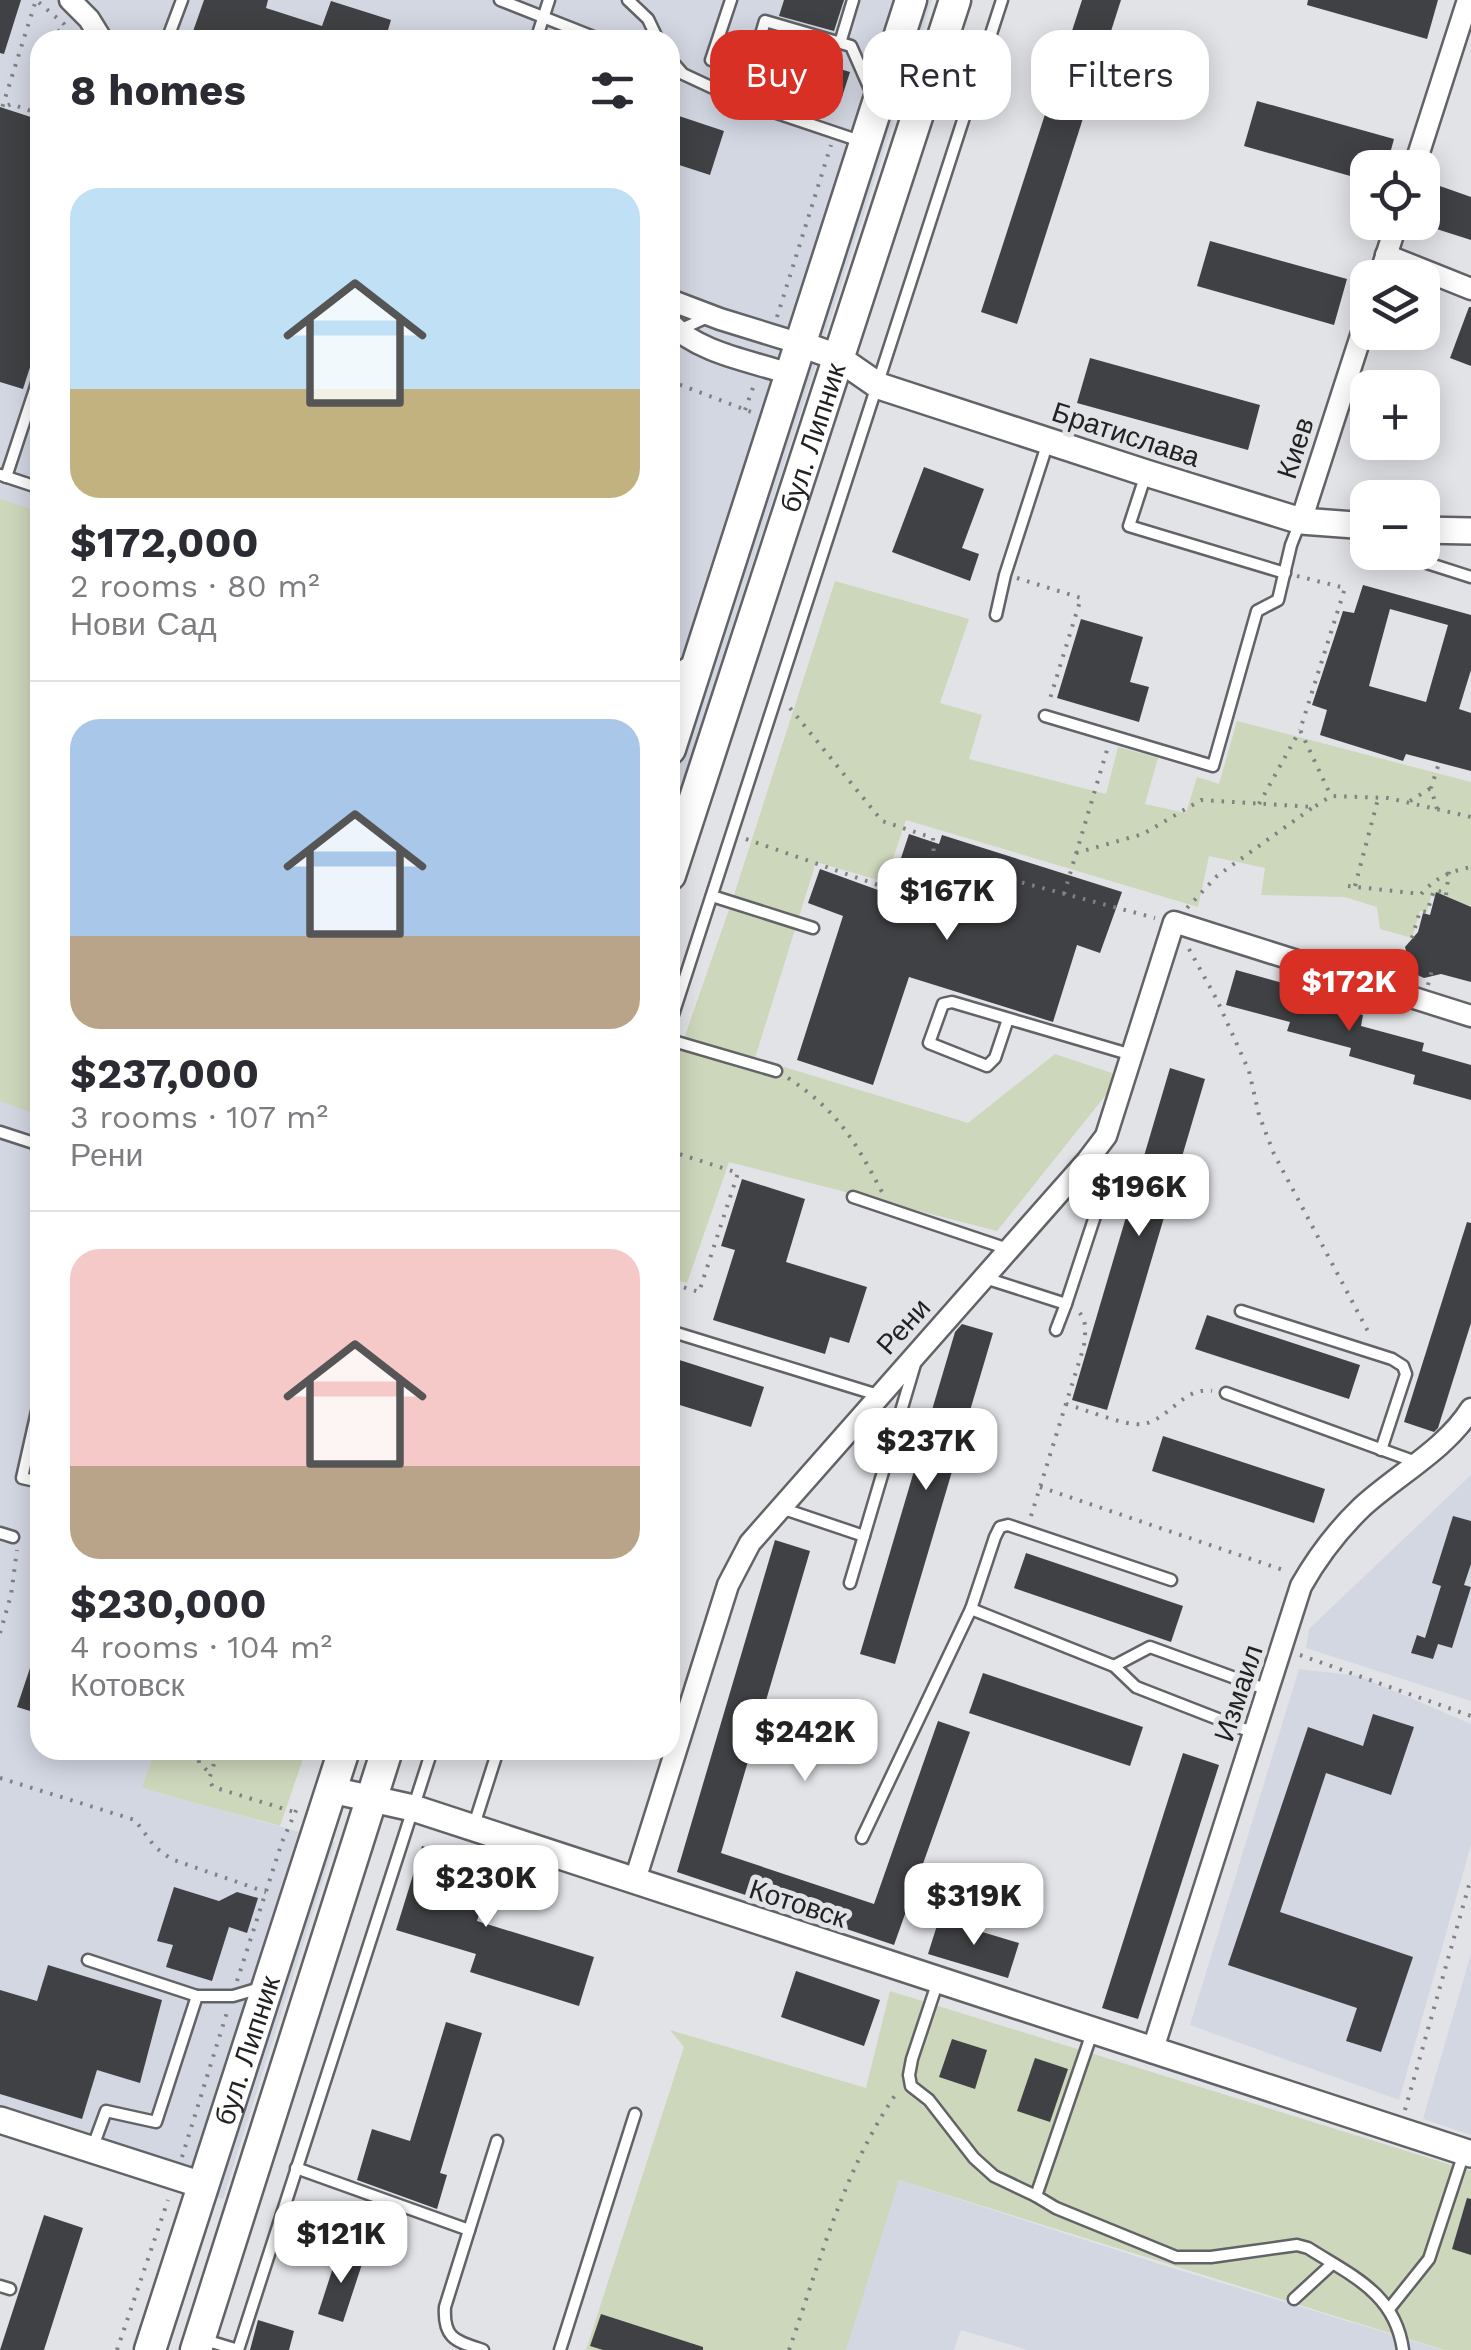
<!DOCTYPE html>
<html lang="en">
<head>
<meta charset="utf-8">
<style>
  body { margin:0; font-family:"Work Sans",sans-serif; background:#f2f2f3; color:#2b2b33; height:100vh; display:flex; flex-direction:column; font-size:38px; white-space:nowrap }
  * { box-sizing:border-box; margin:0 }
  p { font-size:32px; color:#7c7c81 }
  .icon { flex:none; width:55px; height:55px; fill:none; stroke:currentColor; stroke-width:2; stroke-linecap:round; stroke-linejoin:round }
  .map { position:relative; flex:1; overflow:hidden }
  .side { position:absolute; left:30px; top:30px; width:650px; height:1730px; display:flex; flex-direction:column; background:#fff; border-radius:30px; box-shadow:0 5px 25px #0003 }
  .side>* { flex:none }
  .hud { position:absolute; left:710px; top:30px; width:610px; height:90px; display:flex; gap:20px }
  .buttons { position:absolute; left:1350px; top:150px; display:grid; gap:20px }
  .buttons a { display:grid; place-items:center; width:90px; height:90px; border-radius:20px; background:#fff; box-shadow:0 5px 25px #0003; font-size:50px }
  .price { position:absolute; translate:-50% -85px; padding:0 22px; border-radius:20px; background:#fff; color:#222; font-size:32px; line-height:65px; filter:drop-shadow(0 2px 5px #0008) }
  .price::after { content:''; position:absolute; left:50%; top:60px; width:30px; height:22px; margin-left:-15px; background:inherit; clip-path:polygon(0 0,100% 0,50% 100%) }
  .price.active { background:#d93025; color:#fff }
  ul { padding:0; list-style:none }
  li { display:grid; align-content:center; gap:20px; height:530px; padding:0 40px }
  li+li { border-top:2px solid #e1e1e2 }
  li span { display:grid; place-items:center; height:310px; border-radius:30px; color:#555 }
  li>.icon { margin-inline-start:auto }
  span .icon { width:180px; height:180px; fill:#fffc; stroke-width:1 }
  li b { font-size:42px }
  h2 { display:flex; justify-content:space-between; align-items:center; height:120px; padding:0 40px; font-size:42px }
  .tag { padding:0 35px; border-radius:30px; background:#fff; box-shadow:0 5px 25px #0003; font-size:35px; line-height:90px }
  .tag.active { background:#d93025; color:#fff }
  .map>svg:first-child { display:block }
</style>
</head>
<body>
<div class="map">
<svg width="1471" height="2350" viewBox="0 0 1471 2350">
  <rect width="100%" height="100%" fill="#e2e3e7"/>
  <g fill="#d3d7e2">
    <polygon points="0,0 932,0 670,822 670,40 40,40 40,1750 155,1750 143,1788 335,1842 223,2199 0,2128"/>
    <polygon points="1471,1475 1471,1701 1306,1648 1309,1629"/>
    <polygon points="1299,1669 1359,1676 1471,1724 1471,1845 1399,2100 1190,2025"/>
    <polygon points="1471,1954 1471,2135 1423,2119"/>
    <polygon points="899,2180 1163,2265 1442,2350 1028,2350 961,2330 954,2350 842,2350"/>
  </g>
  <g fill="#cdd7bb">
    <polygon points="0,499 40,512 40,1116 0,1101"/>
    <polygon points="835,581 969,619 940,703 982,715 969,759 1106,794 1118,747 1158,758 1145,804 1186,813 1197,777 1219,784 1237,721 1471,782 1471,907 1431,896 1427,912 1420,911 1412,938 1380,929 1377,907 1345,897 1261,895 1265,868 1209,856 1198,907 906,820 885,882 816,862 755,1058 968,1123 1055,1054 1121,1076 997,1231 729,1162 687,1283 670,1278 670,1079 733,898"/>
    <polygon points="155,1750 306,1750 280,1826 142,1788"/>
    <polygon points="890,1991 1471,2171 1471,2350 1444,2350 899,2180 846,2350 586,2350 684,2047 670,2030 866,2088"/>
  </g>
  <g fill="#404144" fill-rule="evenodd">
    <polygon points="0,0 21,0 4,54 0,53"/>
    <polygon points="204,0 268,0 266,8 322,26 331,1 391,20 385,40 190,40"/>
    <polygon points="784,0 844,0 834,31 779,16"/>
    <polygon points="1082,0 1121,0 1017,324 981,312"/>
    <polygon points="1308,0 1438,0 1427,39 1307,5"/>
    <polygon points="774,33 816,45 811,60 850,72 842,97 816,89 812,99 758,82"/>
    <polygon points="1257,101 1394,139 1386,168 1368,168 1368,181 1244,146"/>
    <polygon points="0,107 40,120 40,336 23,389 0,382"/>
    <polygon points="670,113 724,131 710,175 670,162"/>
    <polygon points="1437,185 1471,197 1471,240 1424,225"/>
    <polygon points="1210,241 1347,279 1334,325 1197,286"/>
    <polygon points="1469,307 1471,307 1471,366 1450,358"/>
    <polygon points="1090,358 1260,405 1248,450 1077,403"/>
    <polygon points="924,467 984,489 962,548 979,554 970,581 892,552"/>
    <path d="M1363 585 1471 615V670L1459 709 1471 713V771L1406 754 1403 761 1320 735 1327 710 1312 705 1343 611 1354 613ZM1390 609 1448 625 1426 702 1369 686Z"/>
    <polygon points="1081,619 1143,637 1130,682 1149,687 1139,722 1057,698"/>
    <polygon points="909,834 939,844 942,835 1122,892 1100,953 1077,945 1053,1022 909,977 873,1085 797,1060 843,916 808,903 820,869 889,894"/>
    <polygon points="1436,892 1471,907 1471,982 1441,974 1424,978 1404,969 1409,961 1405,947 1418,932 1423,913 1430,915"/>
    <polygon points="1236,970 1301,988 1298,998 1363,1015 1361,1026 1424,1043 1422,1051 1471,1065 1471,1100 1413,1084 1415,1075 1349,1056 1351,1048 1287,1031 1290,1022 1226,1005"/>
    <polygon points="1170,1068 1205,1079 1107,1410 1072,1400"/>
    <polygon points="742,1179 805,1199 786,1262 867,1287 849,1343 830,1337 825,1354 713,1320 735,1250 721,1246"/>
    <polygon points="1467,1222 1471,1223 1471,1323 1438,1428 1434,1432 1404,1422"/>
    <polygon points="1207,1315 1360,1365 1349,1399 1195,1349"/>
    <polygon points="962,1324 993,1333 895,1664 860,1654 955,1332"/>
    <polygon points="670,1357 764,1387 751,1427 670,1402"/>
    <polygon points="1163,1436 1325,1489 1314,1523 1152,1471"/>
    <polygon points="1453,1516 1471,1521 1471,1564 1464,1585 1471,1587 1452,1648 1438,1644 1433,1659 1411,1653 1417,1635 1425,1638 1441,1586 1432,1583"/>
    <polygon points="775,1540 810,1551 721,1853 874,1904 938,1721 970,1732 894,1945 677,1872"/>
    <polygon points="1026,1553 1183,1606 1171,1642 1014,1588"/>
    <polygon points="37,1647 40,1648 40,1714 17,1707"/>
    <polygon points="983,1673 1143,1727 1130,1766 969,1713"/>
    <polygon points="1373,1714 1414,1727 1391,1795 1326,1773 1280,1912 1413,1957 1381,2052 1346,2041 1357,2008 1228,1965 1308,1727 1363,1746"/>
    <polygon points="1183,1753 1219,1765 1138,2019 1102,2008"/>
    <polygon points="422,1846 493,1868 477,1921 594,1957 579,2006 470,1972 476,1954 396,1930"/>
    <polygon points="174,1887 219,1901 237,1892 258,1898 247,1933 229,1927 212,1981 166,1967 173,1945 157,1941"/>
    <polygon points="939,1919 1019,1943 1008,1978 928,1954"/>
    <polygon points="48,1965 162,2000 140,2083 97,2070 82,2119 0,2094 0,1990 37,2001"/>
    <polygon points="796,1971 880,2000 864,2046 781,2017"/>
    <polygon points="446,2022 482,2033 440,2173 447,2175 437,2209 357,2180 372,2129 410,2141"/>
    <polygon points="952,2039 987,2050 975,2089 939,2077"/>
    <polygon points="1035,2058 1068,2069 1050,2122 1017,2111"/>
    <polygon points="1467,2198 1471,2199 1471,2255 1452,2249"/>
    <polygon points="44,2215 83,2228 44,2350 0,2350"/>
    <polygon points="339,2249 364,2258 343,2322 318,2314"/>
    <polygon points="601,2314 703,2347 703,2350 603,2350 590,2346"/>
    <polygon points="258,2320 294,2331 289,2350 250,2350"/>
  </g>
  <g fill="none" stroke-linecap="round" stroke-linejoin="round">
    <defs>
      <g id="service">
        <polyline points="500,0 601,40"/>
        <polyline points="628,0 648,19 658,40"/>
        <polyline points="731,0 711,60 750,71 765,21 851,46 873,96"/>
        <polyline points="167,40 182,0"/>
        <polyline points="536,40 549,0"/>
        <polyline points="840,43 853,0"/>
        <polyline points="670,59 683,74 741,101 860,141"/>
        <polyline points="670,340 677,331 710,316"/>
        <polyline points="1146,474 1129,526 1285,573"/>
        <polyline points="1,475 40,488"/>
        <polyline points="6,477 40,374"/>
        <polyline points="1430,532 1427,563 1471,577"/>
        <polyline points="996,615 1005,575 1048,442"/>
        <polyline points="670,673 690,661"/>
        <polyline points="1045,716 1213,766 1257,611 1278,600 1291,545 1300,522"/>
        <polyline points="712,896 813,928"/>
        <polyline points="1008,1019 995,1058 987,1066 929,1043 943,1004 952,1002 1132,1055"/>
        <polyline points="670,1024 1002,0"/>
        <polyline points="670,1040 776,1071"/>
        <polyline points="0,1132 40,1145"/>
        <polyline points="853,1197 1008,1249"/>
        <polyline points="985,1278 1066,1304 1095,1216 1070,1181"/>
        <polyline points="1241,1311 1392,1359 1403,1366 1406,1374 1381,1450"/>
        <polyline points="1056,1330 1066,1304"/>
        <polyline points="670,1331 878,1395"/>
        <polyline points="1226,1393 1416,1462"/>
        <polyline points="40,1398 22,1478 40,1482"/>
        <polyline points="781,1508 864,1536"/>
        <polyline points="0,1533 13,1537"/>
        <polyline points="850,1583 915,1364"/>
        <polyline points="971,1609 995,1537 1000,1527 1008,1525 1171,1580"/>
        <polyline points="1114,1666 1150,1647 1268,1690"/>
        <polyline points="474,1825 498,1750"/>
        <polyline points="862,1838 971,1609 1114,1666 1136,1687 1254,1733"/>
        <polyline points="88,1960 197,1996"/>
        <polyline points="938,1981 912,2059 909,2075 911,2086 929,2100 974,2158 994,2176 1036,2196"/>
        <path d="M1092 2033 1036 2196 1056 2208 1176 2257H1211L1297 2245 1308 2248C1352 2276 1395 2293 1403 2350"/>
        <polyline points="92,2149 106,2111 156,2122 197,1996 233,1996 260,1988"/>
        <polyline points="296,2168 469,2230"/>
        <polyline points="0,2286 10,2289"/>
        <polyline points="1294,2299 1332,2264"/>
        <polyline points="1389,2309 1429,2259 1464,2153"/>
        <polyline points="205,2340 238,2350"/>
        <polyline points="238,2350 432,1750"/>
        <path d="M483 2350C456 2341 443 2339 445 2307L497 2141"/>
        <polyline points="560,2350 635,2114"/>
      </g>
      <g id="minor">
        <polyline points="70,0 89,19 102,40"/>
        <polyline points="1414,168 1468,0"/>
        <polyline points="1386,255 1471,289"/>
        <polyline points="1379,278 1397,222"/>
        <polyline points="670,300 720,319 801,344"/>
        <path d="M670 323C700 354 753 361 792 375"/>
        <polyline points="1301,521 1368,314"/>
        <polyline points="635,1880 728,1585 750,1543 1087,1161 1106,1136 1174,922 1471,1016"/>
        <path d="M1152 2052 1301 1586C1318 1556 1337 1531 1362 1507 1398 1474 1445 1450 1471 1409"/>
      </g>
      <g id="tertiary">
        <polyline points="801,344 837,357 879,386 1146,473 1301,521 1368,526"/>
        <polyline points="1422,530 1471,531"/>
        <polyline points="332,1790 413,1808 1471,2154"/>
        <polyline points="0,2120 202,2185"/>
      </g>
      <g id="primary">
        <polyline points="670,749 911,0"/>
        <path id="s1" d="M670 875 955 0"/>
        <path id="s2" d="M150 2350 344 1750"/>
        <polyline points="196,2350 387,1750"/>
      </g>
    </defs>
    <use href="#service" stroke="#626366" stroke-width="15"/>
    <use href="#minor" stroke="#626366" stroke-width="25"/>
    <use href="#tertiary" stroke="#626366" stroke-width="30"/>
    <use href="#primary" stroke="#626366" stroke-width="35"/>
    <g stroke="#808183" stroke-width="4" stroke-dasharray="2.5 8" stroke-linecap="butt">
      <polyline points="52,40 64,24"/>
      <polyline points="32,111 40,75"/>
      <polyline points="40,114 11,104 2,108 36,0 64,24 73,40"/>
      <polyline points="777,317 831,145"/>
      <polyline points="670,381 754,413"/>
      <polyline points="745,410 755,382"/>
      <polyline points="1297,576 1345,588 1300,730 1331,796"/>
      <polyline points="1017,578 1081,598 1049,702"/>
      <polyline points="790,708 882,821 933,838 934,859"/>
      <polyline points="1410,801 1431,788"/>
      <polyline points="1259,804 1300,730"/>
      <polyline points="1437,809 1431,788 1439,763"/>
      <polyline points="746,839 921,900"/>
      <polyline points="1076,853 1143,834 1201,800 1314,807 1331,796 1388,798 1471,817"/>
      <path d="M1348 886 1421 894C1437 877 1448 872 1471 867"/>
      <polyline points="1355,886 1378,799"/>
      <polyline points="1064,894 1107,750"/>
      <polyline points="1446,895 1449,871"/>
      <polyline points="1187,908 1217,876 1312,808"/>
      <polyline points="913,922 934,859 1155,918"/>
      <polyline points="1412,938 1420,911 1427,912 1434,890 1447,893"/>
      <polyline points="1189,949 1217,1000 1249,1071 1259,1115 1274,1154 1371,1337"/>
      <polyline points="1428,985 1432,970"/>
      <path d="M788 1078C838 1111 855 1141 882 1192"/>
      <polyline points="670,1151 738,1173 699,1292 670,1283"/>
      <path d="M1066 1404C1084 1409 1127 1427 1143 1424 1170 1419 1184 1386 1212 1391"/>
      <polyline points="1040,1487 1286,1571"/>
      <path d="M1031 1516 1084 1346C1085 1332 1088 1321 1078 1311"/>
      <polyline points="0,1633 11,1595 17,1550"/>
      <polyline points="1300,1655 1471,1716"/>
      <polyline points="198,1750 199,1763 211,1774"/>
      <polyline points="217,1754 209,1780 213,1787 294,1812"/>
      <polyline points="0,1778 135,1820 155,1847 171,1859 266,1892"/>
      <polyline points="237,1981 282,1842 298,1806"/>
      <polyline points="1405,2110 1471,1878"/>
      <polyline points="182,2157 228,2009"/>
      <polyline points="117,2350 168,2200"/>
      <path d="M789 2350C820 2262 844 2168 898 2091"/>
    </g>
    <use href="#service" stroke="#fff" stroke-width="10"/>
    <use href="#minor" stroke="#fff" stroke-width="20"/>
    <use href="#tertiary" stroke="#fff" stroke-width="25"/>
    <use href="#primary" stroke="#fff" stroke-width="30"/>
  </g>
  <g text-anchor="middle" stroke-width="10" stroke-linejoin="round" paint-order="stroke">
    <g font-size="28" fill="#222223" stroke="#e2e3e7">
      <text transform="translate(1126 434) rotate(18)" y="10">Братислава</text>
      <text dy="10" stroke="none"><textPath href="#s1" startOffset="460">бул. Липник</textPath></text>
      <text transform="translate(1295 448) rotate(-72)" y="10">Киев</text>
      <text transform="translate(903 1326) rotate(-48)" y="10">Рени</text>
      <text transform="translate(1238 1693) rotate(-72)" y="10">Измаил</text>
      <text transform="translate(798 1903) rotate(18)" y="10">Котовск</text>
      <text dy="10" stroke="none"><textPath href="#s2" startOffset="315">бул. Липник</textPath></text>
    </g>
  </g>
</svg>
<div class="buttons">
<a><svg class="icon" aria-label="locate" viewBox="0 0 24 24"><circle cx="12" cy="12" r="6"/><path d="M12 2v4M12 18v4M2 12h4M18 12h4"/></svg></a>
<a><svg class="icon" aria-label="layers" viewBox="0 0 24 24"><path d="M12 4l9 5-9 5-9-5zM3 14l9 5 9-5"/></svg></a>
<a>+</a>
<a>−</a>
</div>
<b class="price" style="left:947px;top:943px">$167K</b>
<b class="price active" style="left:1349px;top:1034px">$172K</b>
<b class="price" style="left:1139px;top:1239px">$196K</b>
<b class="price" style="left:926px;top:1493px">$237K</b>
<b class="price" style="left:805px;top:1784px">$242K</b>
<b class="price" style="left:486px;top:1930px">$230K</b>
<b class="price" style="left:974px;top:1948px">$319K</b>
<b class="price" style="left:341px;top:2286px">$121K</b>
<div class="hud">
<a class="tag active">Buy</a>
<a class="tag">Rent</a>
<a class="tag">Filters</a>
</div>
<section class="side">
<h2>8 homes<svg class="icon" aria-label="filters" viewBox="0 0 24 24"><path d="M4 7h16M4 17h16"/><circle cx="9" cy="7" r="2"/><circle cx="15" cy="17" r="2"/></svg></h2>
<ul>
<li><span style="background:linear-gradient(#bfe0f5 65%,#c2b280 0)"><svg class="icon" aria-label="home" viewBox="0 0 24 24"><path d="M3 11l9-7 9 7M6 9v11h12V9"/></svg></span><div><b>$172,000</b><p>2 rooms · 80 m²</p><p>Нови Сад</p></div></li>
<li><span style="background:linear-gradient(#a9c7e8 70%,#b9a48a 0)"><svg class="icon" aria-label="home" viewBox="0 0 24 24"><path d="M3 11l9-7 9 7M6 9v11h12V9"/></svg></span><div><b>$237,000</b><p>3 rooms · 107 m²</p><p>Рени</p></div></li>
<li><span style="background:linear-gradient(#f6c9c9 70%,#b9a48a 0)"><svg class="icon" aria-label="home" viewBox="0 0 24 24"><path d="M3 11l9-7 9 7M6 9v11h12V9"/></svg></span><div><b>$230,000</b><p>4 rooms · 104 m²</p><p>Котовск</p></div></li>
</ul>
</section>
</div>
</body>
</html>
